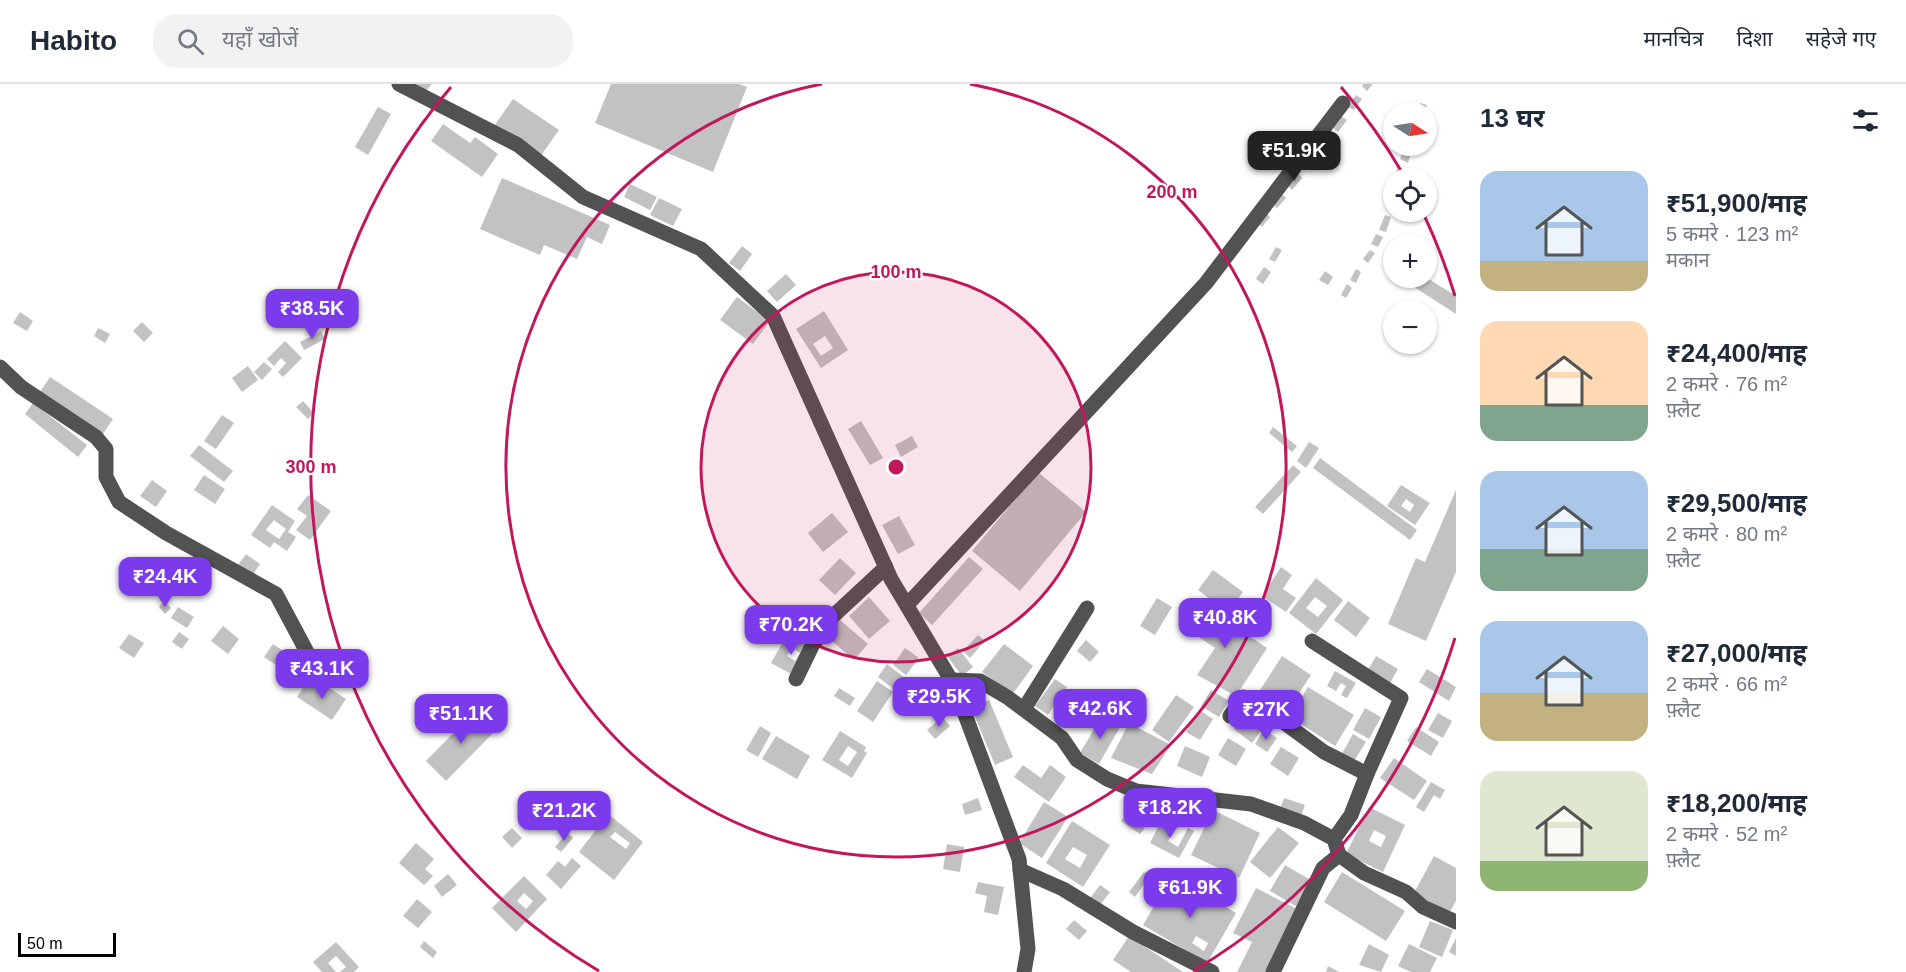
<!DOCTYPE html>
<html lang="hi">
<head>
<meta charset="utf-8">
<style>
  body { margin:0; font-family:Arial,"Noto Sans Devanagari",sans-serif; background:#f2f2f3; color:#1f2937; height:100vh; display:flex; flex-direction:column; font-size:22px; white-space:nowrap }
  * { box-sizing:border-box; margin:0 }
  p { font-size:20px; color:#747a83 }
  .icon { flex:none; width:33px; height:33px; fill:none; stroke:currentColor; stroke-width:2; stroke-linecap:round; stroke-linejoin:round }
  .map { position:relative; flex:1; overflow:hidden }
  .side { display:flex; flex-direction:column; background:#fff; width:450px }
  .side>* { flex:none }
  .needle { width:39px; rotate:102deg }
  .buttons { position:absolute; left:1383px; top:18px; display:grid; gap:12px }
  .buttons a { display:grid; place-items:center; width:54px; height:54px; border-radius:50%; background:#fff; box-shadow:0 2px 4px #0004; font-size:30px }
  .scale { position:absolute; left:18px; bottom:15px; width:98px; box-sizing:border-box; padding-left:6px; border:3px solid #000; border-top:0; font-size:16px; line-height:21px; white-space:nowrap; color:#000; -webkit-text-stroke:4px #fff; paint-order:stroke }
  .price { position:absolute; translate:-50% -51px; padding:0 14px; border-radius:12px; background:#7c3aed; color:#fff; font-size:20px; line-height:39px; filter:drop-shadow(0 2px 3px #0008) }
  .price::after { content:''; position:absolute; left:50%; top:36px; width:18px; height:14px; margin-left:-9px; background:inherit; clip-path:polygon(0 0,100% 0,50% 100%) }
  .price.selected { background:#222; color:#fff }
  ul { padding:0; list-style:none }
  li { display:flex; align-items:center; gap:18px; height:150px; padding:0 24px }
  li span { display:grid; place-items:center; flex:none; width:168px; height:120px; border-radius:18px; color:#555 }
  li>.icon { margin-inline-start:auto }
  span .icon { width:72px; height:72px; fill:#fffc; stroke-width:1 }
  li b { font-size:26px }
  h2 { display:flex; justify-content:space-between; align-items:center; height:72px; padding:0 24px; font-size:26px }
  header { display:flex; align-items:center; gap:36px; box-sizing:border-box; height:84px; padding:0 30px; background:#fff; border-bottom:2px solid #e0e1e3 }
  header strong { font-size:28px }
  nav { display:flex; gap:33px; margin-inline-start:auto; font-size:21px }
  .search { width:420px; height:54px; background:#f2f2f3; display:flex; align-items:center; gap:15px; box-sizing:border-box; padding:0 21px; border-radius:24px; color:#747a83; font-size:22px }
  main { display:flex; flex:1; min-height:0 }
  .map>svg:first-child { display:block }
</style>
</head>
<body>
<header>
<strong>Habito</strong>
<div class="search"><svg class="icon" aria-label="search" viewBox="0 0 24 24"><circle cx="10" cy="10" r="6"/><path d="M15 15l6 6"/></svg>यहाँ खोजें</div>
<nav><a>मानचित्र</a><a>दिशा</a><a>सहेजे गए</a></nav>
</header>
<main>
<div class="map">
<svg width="1456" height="888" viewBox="0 0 1456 888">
  <rect width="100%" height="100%" fill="#fff"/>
  <g fill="#c2c2c2" fill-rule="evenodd">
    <polygon points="416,0 432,0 425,8"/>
    <polygon points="611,0 739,0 747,3 713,88 595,39"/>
    <polygon points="1363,0 1373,0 1367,7 1362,2"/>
    <polygon points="1356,11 1362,15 1354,26 1348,23"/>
    <polygon points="513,15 559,46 540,73 494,42"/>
    <polygon points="1420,19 1427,21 1424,28 1416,28"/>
    <polygon points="378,23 391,30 368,71 355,63"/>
    <polygon points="1341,32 1347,36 1338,48 1332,43"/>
    <polygon points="443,40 470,59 475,53 498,70 482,93 431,57"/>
    <polygon points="1325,51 1331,55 1323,66 1318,62"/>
    <polygon points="1404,64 1412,67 1408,79 1400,75"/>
    <polygon points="1311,69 1316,73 1308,84 1303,81"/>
    <polygon points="1397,85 1404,88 1401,94 1394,94"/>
    <polygon points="1297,89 1302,94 1292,106 1287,101"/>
    <polygon points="502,94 610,141 602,160 587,153 577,175 544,161 540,171 480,145"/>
    <polygon points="630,100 657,113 650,126 624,113"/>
    <polygon points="1390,109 1394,111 1394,125 1386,122"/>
    <polygon points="1282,110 1286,114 1277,124 1273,120"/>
    <polygon points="659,114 682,125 673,142 650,131"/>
    <polygon points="1266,129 1270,133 1262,143 1258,139"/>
    <polygon points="1385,131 1391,133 1386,148 1379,146"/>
    <polygon points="1376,150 1383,153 1378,163 1371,160"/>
    <polygon points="742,162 752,170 740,187 729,179"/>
    <polygon points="1276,163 1282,166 1275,178 1269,175"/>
    <polygon points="1370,166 1375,169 1368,179 1363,175"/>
    <polygon points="1264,183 1271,188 1263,200 1256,195"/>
    <polygon points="1356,185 1361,188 1356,199 1350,196"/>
    <polygon points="1325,187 1333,193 1328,201 1319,196"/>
    <polygon points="786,190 796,201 777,218 767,207"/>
    <polygon points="1420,194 1427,194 1456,212 1456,230 1414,203"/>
    <polygon points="1347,200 1352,204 1346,214 1341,211"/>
    <polygon points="737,213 770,237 753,260 720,236"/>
    <path d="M824 227 848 266 821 284 796 245ZM825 252 833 264 821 272 813 260Z"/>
    <polygon points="20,228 33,237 27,247 13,239"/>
    <polygon points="142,238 153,249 144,258 133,247"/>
    <polygon points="98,244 110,250 105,259 94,252"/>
    <polygon points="321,247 325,255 304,266 300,258"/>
    <polygon points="285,257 302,274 283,293 278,288 286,279 281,274 274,282 267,275"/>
    <polygon points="264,278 272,285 262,296 254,288"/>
    <polygon points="248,282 258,296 242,308 232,294"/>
    <polygon points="50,293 113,335 101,353 38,311"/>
    <polygon points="303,317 314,329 308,335 296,323"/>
    <polygon points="33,319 87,361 78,373 25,330"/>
    <polygon points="222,331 234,339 216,365 204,357"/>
    <polygon points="861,337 883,374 870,381 848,345"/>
    <polygon points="1273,343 1297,362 1292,368 1269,349"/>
    <polygon points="912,352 918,363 901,373 895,361"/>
    <polygon points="1309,358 1319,364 1306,384 1297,377"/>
    <polygon points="199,361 233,387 224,398 190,372"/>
    <polygon points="1320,374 1417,446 1410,456 1313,384"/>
    <polygon points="1293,381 1301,388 1263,430 1255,423"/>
    <polygon points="1038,388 1086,428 1020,507 972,467"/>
    <polygon points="204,391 225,405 215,420 194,406"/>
    <polygon points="152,396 167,407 156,423 140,412"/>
    <path d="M1401 401 1430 419 1415 441 1387 422ZM1406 415 1414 421 1410 428 1401 422Z"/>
    <polygon points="1456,406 1456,488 1426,557 1388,540 1416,474 1425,478"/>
    <polygon points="308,411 331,427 310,456 296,446 307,432 297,425"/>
    <path d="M272 421 295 437 288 448 296 453 287 467 274 458 270 464 251 451ZM274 436 286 445 279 455 266 446Z"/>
    <polygon points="832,429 848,448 823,468 808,449"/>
    <polygon points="899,432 915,461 898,470 882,441"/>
    <polygon points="246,470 260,480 250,495 235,485"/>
    <polygon points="969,473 983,485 932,541 919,529"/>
    <polygon points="840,474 856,489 835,511 819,496"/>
    <polygon points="1281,483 1292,491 1283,505 1296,514 1286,528 1262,512"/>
    <polygon points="1213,486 1243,508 1228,529 1198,506"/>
    <path d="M1316 494 1343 516 1316 550 1289 529ZM1315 513 1327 522 1318 533 1306 524Z"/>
    <polygon points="869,513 890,537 869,555 849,532"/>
    <polygon points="1157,514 1172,523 1155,551 1140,542"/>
    <polygon points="1193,515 1267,564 1236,612 1197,591 1215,564 1193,549 1198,541 1182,531"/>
    <polygon points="164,517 171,524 165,530 159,523"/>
    <polygon points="1348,517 1370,534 1356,553 1334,536"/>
    <polygon points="178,523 194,533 187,544 171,534"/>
    <polygon points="779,528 790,540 781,548 770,536"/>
    <polygon points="840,536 868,560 854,576 826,552"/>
    <polygon points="223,542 239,555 228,570 211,557"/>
    <polygon points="179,548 189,555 182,565 172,558"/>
    <polygon points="764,548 767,553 759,559 756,554"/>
    <polygon points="129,550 144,559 134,574 119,564"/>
    <path d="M787 551 811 564 795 592 771 579ZM792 564 800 569 795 577 787 572Z"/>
    <polygon points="978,551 985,557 970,574 963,567"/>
    <polygon points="1086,556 1099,568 1090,578 1077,567"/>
    <polygon points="273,560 291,572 282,585 264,573"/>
    <polygon points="1004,560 1033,582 1012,611 982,588"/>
    <polygon points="905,564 919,574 906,591 893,581"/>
    <polygon points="958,564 973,583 962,592 947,572"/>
    <polygon points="1282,572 1311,591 1283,633 1255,614"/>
    <polygon points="1376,572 1398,585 1387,604 1368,586"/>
    <polygon points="887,580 905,594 895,606 878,593"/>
    <polygon points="1427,585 1456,603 1449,617 1419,598"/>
    <polygon points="1335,587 1356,599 1347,614 1341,611 1346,602 1341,599 1336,607 1327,602"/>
    <polygon points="1055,595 1067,603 1048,631 1035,622"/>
    <polygon points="877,597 893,608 873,638 857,627"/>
    <polygon points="306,599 320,608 325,601 346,615 332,636 297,613"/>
    <polygon points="1308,603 1354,631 1335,662 1290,633"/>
    <polygon points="839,604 855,614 850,622 834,612"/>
    <polygon points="1211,606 1229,617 1219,633 1201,622"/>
    <polygon points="1176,611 1194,623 1169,658 1152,646"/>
    <polygon points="989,616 1013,673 995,681 971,623"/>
    <polygon points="1365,624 1381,633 1369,655 1353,646"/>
    <polygon points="476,626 496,646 446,697 426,677"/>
    <polygon points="1199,626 1213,635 1200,656 1186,648"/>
    <polygon points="1438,629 1452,637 1443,654 1428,646"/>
    <polygon points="1245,631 1263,644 1252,659 1234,645"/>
    <polygon points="1102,632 1120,643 1099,680 1080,669"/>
    <polygon points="942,633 950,642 935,655 927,646"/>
    <polygon points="1129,639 1171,661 1152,690 1111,674"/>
    <polygon points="760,642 771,649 758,673 746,666"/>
    <polygon points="1416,643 1439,658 1431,672 1407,657"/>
    <polygon points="1264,645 1277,654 1267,668 1255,660"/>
    <path d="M840 647 866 663 864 667 867 669 852 694 822 676ZM848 662 857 668 848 682 839 676Z"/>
    <polygon points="1353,650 1366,658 1353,679 1341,671"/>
    <polygon points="776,652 810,672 797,695 762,675"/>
    <polygon points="1228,654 1246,665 1236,682 1218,671"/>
    <polygon points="1185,662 1210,673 1202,693 1177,682"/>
    <polygon points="1281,663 1299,674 1288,692 1270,680"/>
    <polygon points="1394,674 1427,697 1414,716 1380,694"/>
    <polygon points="1023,681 1041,694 1050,681 1066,693 1049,718 1014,693"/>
    <polygon points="1431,698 1445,706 1440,715 1434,711 1424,728 1416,723"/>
    <polygon points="978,714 982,726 965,731 962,720"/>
    <polygon points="1284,714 1305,721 1301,732 1280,725"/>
    <polygon points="1044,718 1068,733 1042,774 1019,759"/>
    <path d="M1369 723 1405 741 1383 788 1346 770ZM1374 746 1386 752 1381 763 1369 757Z"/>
    <polygon points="1213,726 1260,749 1239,794 1191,771"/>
    <path d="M608 730 643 758 614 796 579 768ZM615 748 630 759 626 765 610 753Z"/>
    <polygon points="1126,730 1145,744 1140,750 1121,737"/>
    <polygon points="1162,735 1176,743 1168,757 1178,763 1188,744 1194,747 1179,774 1150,759"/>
    <path d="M1072 737 1110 761 1083 803 1046 779ZM1073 763 1087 771 1080 784 1065 775Z"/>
    <polygon points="1278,743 1299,759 1270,794 1250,778"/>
    <polygon points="512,744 522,754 512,764 502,753"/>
    <polygon points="567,749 573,754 561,768 555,763"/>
    <polygon points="416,759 434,775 425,785 433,792 424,801 399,779"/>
    <polygon points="947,760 964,763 960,788 943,785"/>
    <polygon points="1434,772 1456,784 1456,817 1449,829 1414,809"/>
    <polygon points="572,774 581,782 561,805 546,791 558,777 565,783"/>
    <polygon points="1285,781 1314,798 1299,824 1270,807"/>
    <polygon points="1144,788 1162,802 1157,809 1144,800 1135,813 1129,808"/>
    <polygon points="1342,788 1405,827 1386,857 1324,818"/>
    <polygon points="448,790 457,801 442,813 434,802"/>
    <path d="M1172 791 1236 829 1207 879 1143 841ZM1196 852 1208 859 1204 867 1192 859Z"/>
    <path d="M524 792 547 815 516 848 492 824ZM524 809 533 817 526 825 517 817Z"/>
    <polygon points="978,798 1004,803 998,831 984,828 987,812 975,809"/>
    <polygon points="1100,801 1110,808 1097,825 1088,817"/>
    <polygon points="1256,804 1299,826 1267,888 1237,888 1252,858 1233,849"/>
    <polygon points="417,815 432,828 418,844 403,832"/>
    <polygon points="1074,836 1087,847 1079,856 1066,845"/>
    <polygon points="1430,837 1453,846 1442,873 1419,863"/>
    <polygon points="1129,852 1183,888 1131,888 1113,876"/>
    <polygon points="1456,854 1456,872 1449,868"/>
    <polygon points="424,857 437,868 433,874 420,863"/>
    <polygon points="336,858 359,883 354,888 340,888 346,883 336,872 328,879 336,888 322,888 313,878"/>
    <polygon points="1369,860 1389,871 1381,888 1359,881"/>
    <polygon points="1409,860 1437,874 1430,888 1411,888 1398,882"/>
    <polygon points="1328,882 1339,888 1326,888"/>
  </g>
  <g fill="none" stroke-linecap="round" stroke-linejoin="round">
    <g stroke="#525252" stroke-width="15">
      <polyline points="399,0 518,61 583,113 701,165 773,232 891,495 954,601 1019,775 1028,865 1024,888"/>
      <polyline points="0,283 21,303 96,353 106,365 106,393 119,418 166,449 276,510 315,583"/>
      <polyline points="907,521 1206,199 1343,19"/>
      <polyline points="1312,557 1401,614 1367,690 1351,731 1334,755"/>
      <polyline points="796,595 813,560 829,541 831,534 886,483"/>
      <polyline points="951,596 980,597 1007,613 1062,654 1077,676 1107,695 1136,707 1251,720 1304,739 1334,755 1339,771"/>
      <polyline points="1024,625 1087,524"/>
      <polyline points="1230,632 1243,613 1286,640 1324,668 1367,690"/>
      <polyline points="1020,786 1063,805 1133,848 1212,888"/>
      <polyline points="1273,888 1323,784 1339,771 1364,789 1406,808 1423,823 1456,838"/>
    </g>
  </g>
  <circle cx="896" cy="383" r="195" fill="#c2185b" fill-opacity=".12"/>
  <g fill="none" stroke="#c2185b" stroke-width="3">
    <circle cx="896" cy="383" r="195"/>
    <path d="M970 0A390 390 0 1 1 822 0"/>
    <path d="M1455 554A585 585 0 0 1 1193 887M599 887A585 585 0 0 1 451 3M1341 3A585 585 0 0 1 1403 90M1424 131A585 585 0 0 1 1455 212"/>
  </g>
  <circle cx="896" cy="383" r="9" fill="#c2185b" stroke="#fff" stroke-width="3"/>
  <g font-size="18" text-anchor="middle" font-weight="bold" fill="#c2185b" stroke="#fff" stroke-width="4.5" stroke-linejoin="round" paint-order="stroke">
    <text x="1172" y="114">200 m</text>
    <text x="896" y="194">100 m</text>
    <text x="311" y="389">300 m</text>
  </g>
</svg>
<div class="buttons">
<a><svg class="needle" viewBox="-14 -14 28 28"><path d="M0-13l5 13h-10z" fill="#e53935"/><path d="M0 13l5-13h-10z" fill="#747a83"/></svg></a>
<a><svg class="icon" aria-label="locate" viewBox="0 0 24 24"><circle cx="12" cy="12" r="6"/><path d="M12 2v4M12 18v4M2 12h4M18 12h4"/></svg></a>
<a>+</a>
<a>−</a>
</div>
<div class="scale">50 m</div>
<b class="price selected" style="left:1294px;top:98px">₹51.9K</b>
<b class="price" style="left:312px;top:256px">₹38.5K</b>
<b class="price" style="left:165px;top:524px">₹24.4K</b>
<b class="price" style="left:1225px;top:565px">₹40.8K</b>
<b class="price" style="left:791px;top:572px">₹70.2K</b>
<b class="price" style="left:322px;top:616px">₹43.1K</b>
<b class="price" style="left:939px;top:644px">₹29.5K</b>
<b class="price" style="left:1100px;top:656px">₹42.6K</b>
<b class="price" style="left:1266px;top:657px">₹27K</b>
<b class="price" style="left:461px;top:661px">₹51.1K</b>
<b class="price" style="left:1170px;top:755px">₹18.2K</b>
<b class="price" style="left:564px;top:758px">₹21.2K</b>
<b class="price" style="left:1190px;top:835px">₹61.9K</b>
</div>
<section class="side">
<h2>13 घर<svg class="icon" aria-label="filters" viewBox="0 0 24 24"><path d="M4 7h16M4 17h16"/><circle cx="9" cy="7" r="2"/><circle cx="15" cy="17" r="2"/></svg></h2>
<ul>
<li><span style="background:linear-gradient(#a9c7e8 75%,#c2b280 0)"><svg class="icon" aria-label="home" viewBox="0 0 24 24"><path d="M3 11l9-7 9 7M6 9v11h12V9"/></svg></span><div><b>₹51,900/माह</b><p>5 कमरे · 123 m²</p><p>मकान</p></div></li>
<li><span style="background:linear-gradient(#ffd9b3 70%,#7fa58c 0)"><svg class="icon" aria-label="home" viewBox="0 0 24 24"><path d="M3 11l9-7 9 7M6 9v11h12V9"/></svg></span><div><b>₹24,400/माह</b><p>2 कमरे · 76 m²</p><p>फ़्लैट</p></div></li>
<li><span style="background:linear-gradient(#a9c7e8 65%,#7fa58c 0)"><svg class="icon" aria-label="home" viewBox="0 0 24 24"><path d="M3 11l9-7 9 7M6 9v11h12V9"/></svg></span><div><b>₹29,500/माह</b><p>2 कमरे · 80 m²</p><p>फ़्लैट</p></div></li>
<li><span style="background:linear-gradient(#a9c7e8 60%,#c2b280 0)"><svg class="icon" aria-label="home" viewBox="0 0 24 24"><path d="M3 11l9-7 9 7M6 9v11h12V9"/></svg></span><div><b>₹27,000/माह</b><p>2 कमरे · 66 m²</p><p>फ़्लैट</p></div></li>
<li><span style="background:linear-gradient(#dfe7d0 75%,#8fb573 0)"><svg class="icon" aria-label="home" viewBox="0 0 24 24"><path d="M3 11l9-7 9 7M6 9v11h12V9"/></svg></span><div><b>₹18,200/माह</b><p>2 कमरे · 52 m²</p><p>फ़्लैट</p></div></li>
</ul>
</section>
</main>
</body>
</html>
